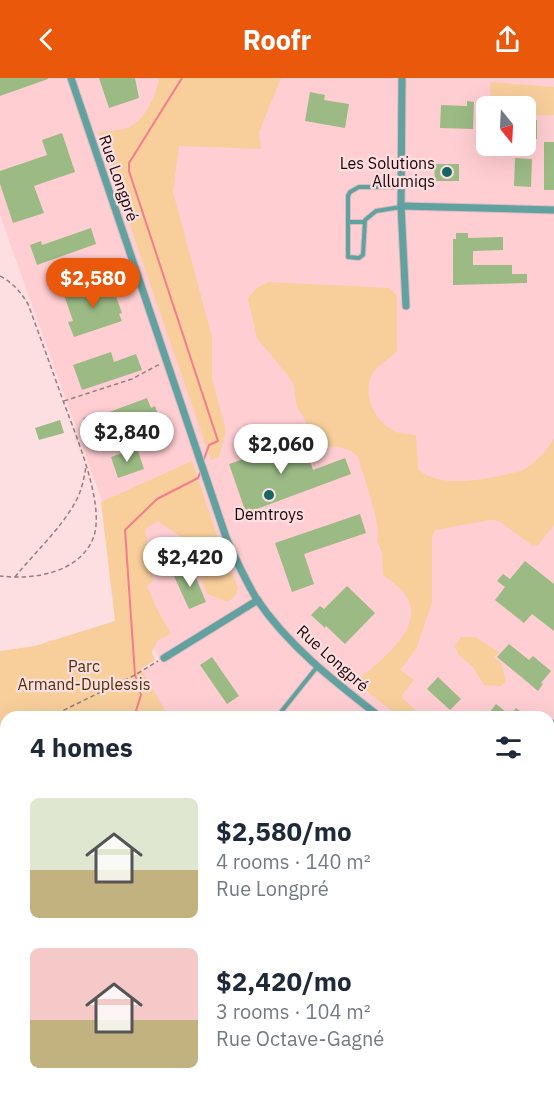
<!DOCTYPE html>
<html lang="en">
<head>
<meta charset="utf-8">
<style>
  body { margin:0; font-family:"IBM Plex Sans",sans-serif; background:#f6f6f7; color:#1f2937; height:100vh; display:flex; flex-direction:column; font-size:22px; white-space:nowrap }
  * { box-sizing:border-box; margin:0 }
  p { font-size:20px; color:#747a83 }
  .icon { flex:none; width:33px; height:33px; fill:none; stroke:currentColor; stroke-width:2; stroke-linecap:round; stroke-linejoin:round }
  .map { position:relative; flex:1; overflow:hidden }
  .sheet { position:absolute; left:0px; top:633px; width:555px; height:386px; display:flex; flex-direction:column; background:#fff; border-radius:18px 18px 0 0; box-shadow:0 6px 24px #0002 }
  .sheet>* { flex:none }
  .needle { width:39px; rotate:162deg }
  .controls { position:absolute; left:476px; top:18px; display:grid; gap:12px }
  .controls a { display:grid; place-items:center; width:60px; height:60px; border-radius:9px; background:#fff; box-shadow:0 6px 24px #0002; font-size:30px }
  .price { position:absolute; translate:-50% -51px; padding:0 14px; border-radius:21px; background:#fff; color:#222; font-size:20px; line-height:39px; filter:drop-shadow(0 2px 3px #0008) }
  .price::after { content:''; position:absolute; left:50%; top:36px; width:18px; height:14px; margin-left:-9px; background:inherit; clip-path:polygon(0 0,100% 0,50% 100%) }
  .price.active { background:#ea580c; color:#fff }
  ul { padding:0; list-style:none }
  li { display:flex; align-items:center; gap:18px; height:150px; padding:0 30px }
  li span { display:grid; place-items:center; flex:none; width:168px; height:120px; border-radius:9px; color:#555 }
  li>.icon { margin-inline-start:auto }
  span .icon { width:72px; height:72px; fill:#fffc; stroke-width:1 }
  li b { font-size:26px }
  h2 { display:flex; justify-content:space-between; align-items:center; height:72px; padding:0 30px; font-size:26px }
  header { display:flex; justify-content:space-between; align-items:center; height:78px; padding:0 30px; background:#ea580c; color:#fff; font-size:27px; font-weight:700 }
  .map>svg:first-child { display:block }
</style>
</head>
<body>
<header><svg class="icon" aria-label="back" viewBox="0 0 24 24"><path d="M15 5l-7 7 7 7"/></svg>Roofr<svg class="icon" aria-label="share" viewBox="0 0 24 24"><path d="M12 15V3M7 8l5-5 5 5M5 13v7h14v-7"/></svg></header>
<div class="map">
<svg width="554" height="1018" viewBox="0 0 554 1018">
  <rect width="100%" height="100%" fill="#fddfe1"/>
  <path fill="#ffced2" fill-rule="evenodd" d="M0 0H554V789L549 773V639H162L135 597 159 583 0 137ZM486 28H525V68H486Z"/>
  <g fill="#f8ce9b">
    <path d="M159 0H281L259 54 261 71 179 68 173 114 212 259V301L226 353 219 379 211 382 98 54C107 53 118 53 127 50 145 43 156 18 159 0Z"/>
    <polygon points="490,4 554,9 554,37 525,38 525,28 491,28"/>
    <path d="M268 204 390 210 397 218V273C389 282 376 287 371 299 363 319 375 342 392 352 398 356 409 356 416 357L418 391C440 411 482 402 508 396 514 394 521 394 526 390 537 383 549 371 554 360V447L538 467 533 468 499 443 490 442 435 452 432 459V525L416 571 400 592 414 602 402 617 403 621 423 639H399L358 606V602C379 583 430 548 404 515 399 508 389 502 383 497L382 474 377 463C382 447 363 397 358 379 348 368 330 367 316 370L303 338 297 330 293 304 257 260 248 220 257 210Z"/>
    <polygon points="192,383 218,460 238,510 236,517 228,524 208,516 181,459 158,443 145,451 153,502 147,508 156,529 171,556 158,562 152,574 155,582 141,591 169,639 6,639 6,1012 252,1013 248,1018 0,1018 0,573 35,568 115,543 101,424"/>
    <polygon points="461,559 475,559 499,574 494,579 501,585 506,604 501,608 484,607 473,589 459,577 455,568"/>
    <polygon points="278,1012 476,1012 478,1018 273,1018"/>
  </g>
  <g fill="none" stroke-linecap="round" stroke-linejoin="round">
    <g stroke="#f37c8d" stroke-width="2">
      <polyline points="182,0 129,85 129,93 218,363 209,367 203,384"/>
      <polyline points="134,639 141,617 135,597 125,452 157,421 198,400 201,393"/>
      <polyline points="0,924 6,919"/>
      <polyline points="174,1012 174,1018"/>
    </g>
  </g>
  <g fill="#9bba84">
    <polygon points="0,0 48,0 48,1 0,18"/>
    <polygon points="99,0 135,0 139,20 109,30"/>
    <polygon points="310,14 325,17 324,22 349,26 345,50 305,43"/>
    <polygon points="467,23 474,24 473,51 440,50 441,27 467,28"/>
    <rect x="525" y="42" width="12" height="19"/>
    <polygon points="62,55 75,94 34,108 44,135 13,145 0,106 0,93 47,77 42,62"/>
    <rect x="544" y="64" width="10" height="48"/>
    <polygon points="515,80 532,81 531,109 514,108"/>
    <polygon points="434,86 459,86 459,103 435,103"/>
    <polygon points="91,150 96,166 37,187 30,167 41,163 42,167"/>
    <polygon points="456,155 468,155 468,160 503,159 503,172 473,173 473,187 512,187 512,196 527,196 527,205 453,207 453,161 456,161"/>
    <polygon points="111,205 122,235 119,236 122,243 74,259 68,244 73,243 64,217 89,208 91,212"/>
    <polygon points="111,274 114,284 136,276 142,292 82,312 73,287"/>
    <polygon points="147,320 151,330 155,328 162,348 94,372 83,340 95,336 96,339"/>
    <polygon points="60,342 64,355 39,362 35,350"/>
    <polygon points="303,361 313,392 345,380 351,396 246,435 229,386"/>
    <polygon points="137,370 144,391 118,400 111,379"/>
    <polygon points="360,436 366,455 304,476 314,506 292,514 275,465"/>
    <polygon points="525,483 554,506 554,553 532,536 524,545 495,522 505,509 497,503 503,496 510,501"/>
    <polygon points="191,488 206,524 189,531 173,496"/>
    <polygon points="347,508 375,535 345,566 326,548 325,550 311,537 320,528 324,531"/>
    <polygon points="509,566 529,582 533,578 551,593 541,605 543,606 538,613 497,579"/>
    <polygon points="212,579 239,618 227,626 200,587"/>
    <polygon points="438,599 461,621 450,632 427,611"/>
    <polygon points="496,626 510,637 516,630 527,639 486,639"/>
  </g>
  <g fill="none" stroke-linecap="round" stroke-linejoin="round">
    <defs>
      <g id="service">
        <polyline points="400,109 359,109 350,114 348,118 348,179 359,180 363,177 365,142 376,133 401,129"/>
        <polyline points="348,144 364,144"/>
        <polyline points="277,639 317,589"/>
      </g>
      <g id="minor">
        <path d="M71 0 227 462C236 482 245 501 256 520 288 568 335 604 380 639"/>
        <polyline points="402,0 401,128 406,228"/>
        <polyline points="401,128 554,132"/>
        <polyline points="164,580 258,522"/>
        <polyline points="549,794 554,809"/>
        <polyline points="549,963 554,961"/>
        <polyline points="483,1012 485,1018"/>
      </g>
      <g id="tertiary">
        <polyline points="549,652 554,646"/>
        <polyline points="257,1018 262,1012"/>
      </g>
    </defs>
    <use href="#service" stroke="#d9bcbe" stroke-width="6"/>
    <use href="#minor" stroke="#d9bcbe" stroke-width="9"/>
    <use href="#tertiary" stroke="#d9bcbe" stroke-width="10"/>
    <g stroke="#977d7f" stroke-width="1.5" stroke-dasharray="4.5 3" stroke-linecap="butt">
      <path d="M0 198C13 205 20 213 28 226 39 256 50 286 61 317 73 351 105 423 94 458 81 495 34 502 0 498"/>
      <polyline points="64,323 132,301 160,286"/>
      <path d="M15 499C35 474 62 450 77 421 82 411 84 400 86 389"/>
      <polyline points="50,639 135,597 158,583"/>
      <polyline points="0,654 6,653"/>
      <polyline points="0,762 6,770"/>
      <polyline points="0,904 6,898"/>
    </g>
    <use href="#service" stroke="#61a19f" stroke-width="4"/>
    <use href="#minor" stroke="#61a19f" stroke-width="7"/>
    <use href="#tertiary" stroke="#61a19f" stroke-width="8"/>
  </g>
  <g fill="#186664" stroke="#fddfe1" stroke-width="2">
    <circle cx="447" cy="94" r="6"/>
    <circle cx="269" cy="417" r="6"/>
  </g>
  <g text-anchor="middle" stroke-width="4.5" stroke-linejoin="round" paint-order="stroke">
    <g font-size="16" fill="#1b0508" stroke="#fddfe1" text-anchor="end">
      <text x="435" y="91">Les Solutions<tspan x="435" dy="18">Allumiqs</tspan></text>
      <text x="269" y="442" text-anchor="middle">Demtroys</text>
    </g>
    <g font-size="16" fill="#1b0508" stroke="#fddfe1">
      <text transform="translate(119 100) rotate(71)" y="6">Rue Longpré</text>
      <text transform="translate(333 580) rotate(42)" y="6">Rue Longpré</text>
    </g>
    <g font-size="16" fill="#4e3103" stroke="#fddfe1">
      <text x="84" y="594">Parc<tspan x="84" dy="18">Armand-Duplessis</tspan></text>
    </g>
  </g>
</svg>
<div class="controls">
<a><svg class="needle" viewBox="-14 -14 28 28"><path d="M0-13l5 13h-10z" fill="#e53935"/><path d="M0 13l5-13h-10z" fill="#747a83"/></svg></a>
</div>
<b class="price active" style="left:93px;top:231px">$2,580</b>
<b class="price" style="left:127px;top:385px">$2,840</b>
<b class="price" style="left:281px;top:397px">$2,060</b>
<b class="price" style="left:190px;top:510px">$2,420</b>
<section class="sheet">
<h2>4 homes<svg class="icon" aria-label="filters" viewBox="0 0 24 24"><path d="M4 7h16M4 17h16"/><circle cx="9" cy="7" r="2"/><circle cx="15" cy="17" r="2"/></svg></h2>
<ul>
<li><span style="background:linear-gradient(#dfe7d0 60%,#c2b280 0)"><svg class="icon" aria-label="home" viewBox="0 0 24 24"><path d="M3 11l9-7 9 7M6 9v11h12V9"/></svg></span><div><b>$2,580/mo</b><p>4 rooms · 140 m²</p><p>Rue Longpré</p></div></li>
<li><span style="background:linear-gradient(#f6c9c9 60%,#c2b280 0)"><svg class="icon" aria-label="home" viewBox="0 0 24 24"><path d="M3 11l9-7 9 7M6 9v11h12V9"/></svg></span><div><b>$2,420/mo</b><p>3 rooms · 104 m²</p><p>Rue Octave-Gagné</p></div></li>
</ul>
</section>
</div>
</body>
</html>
